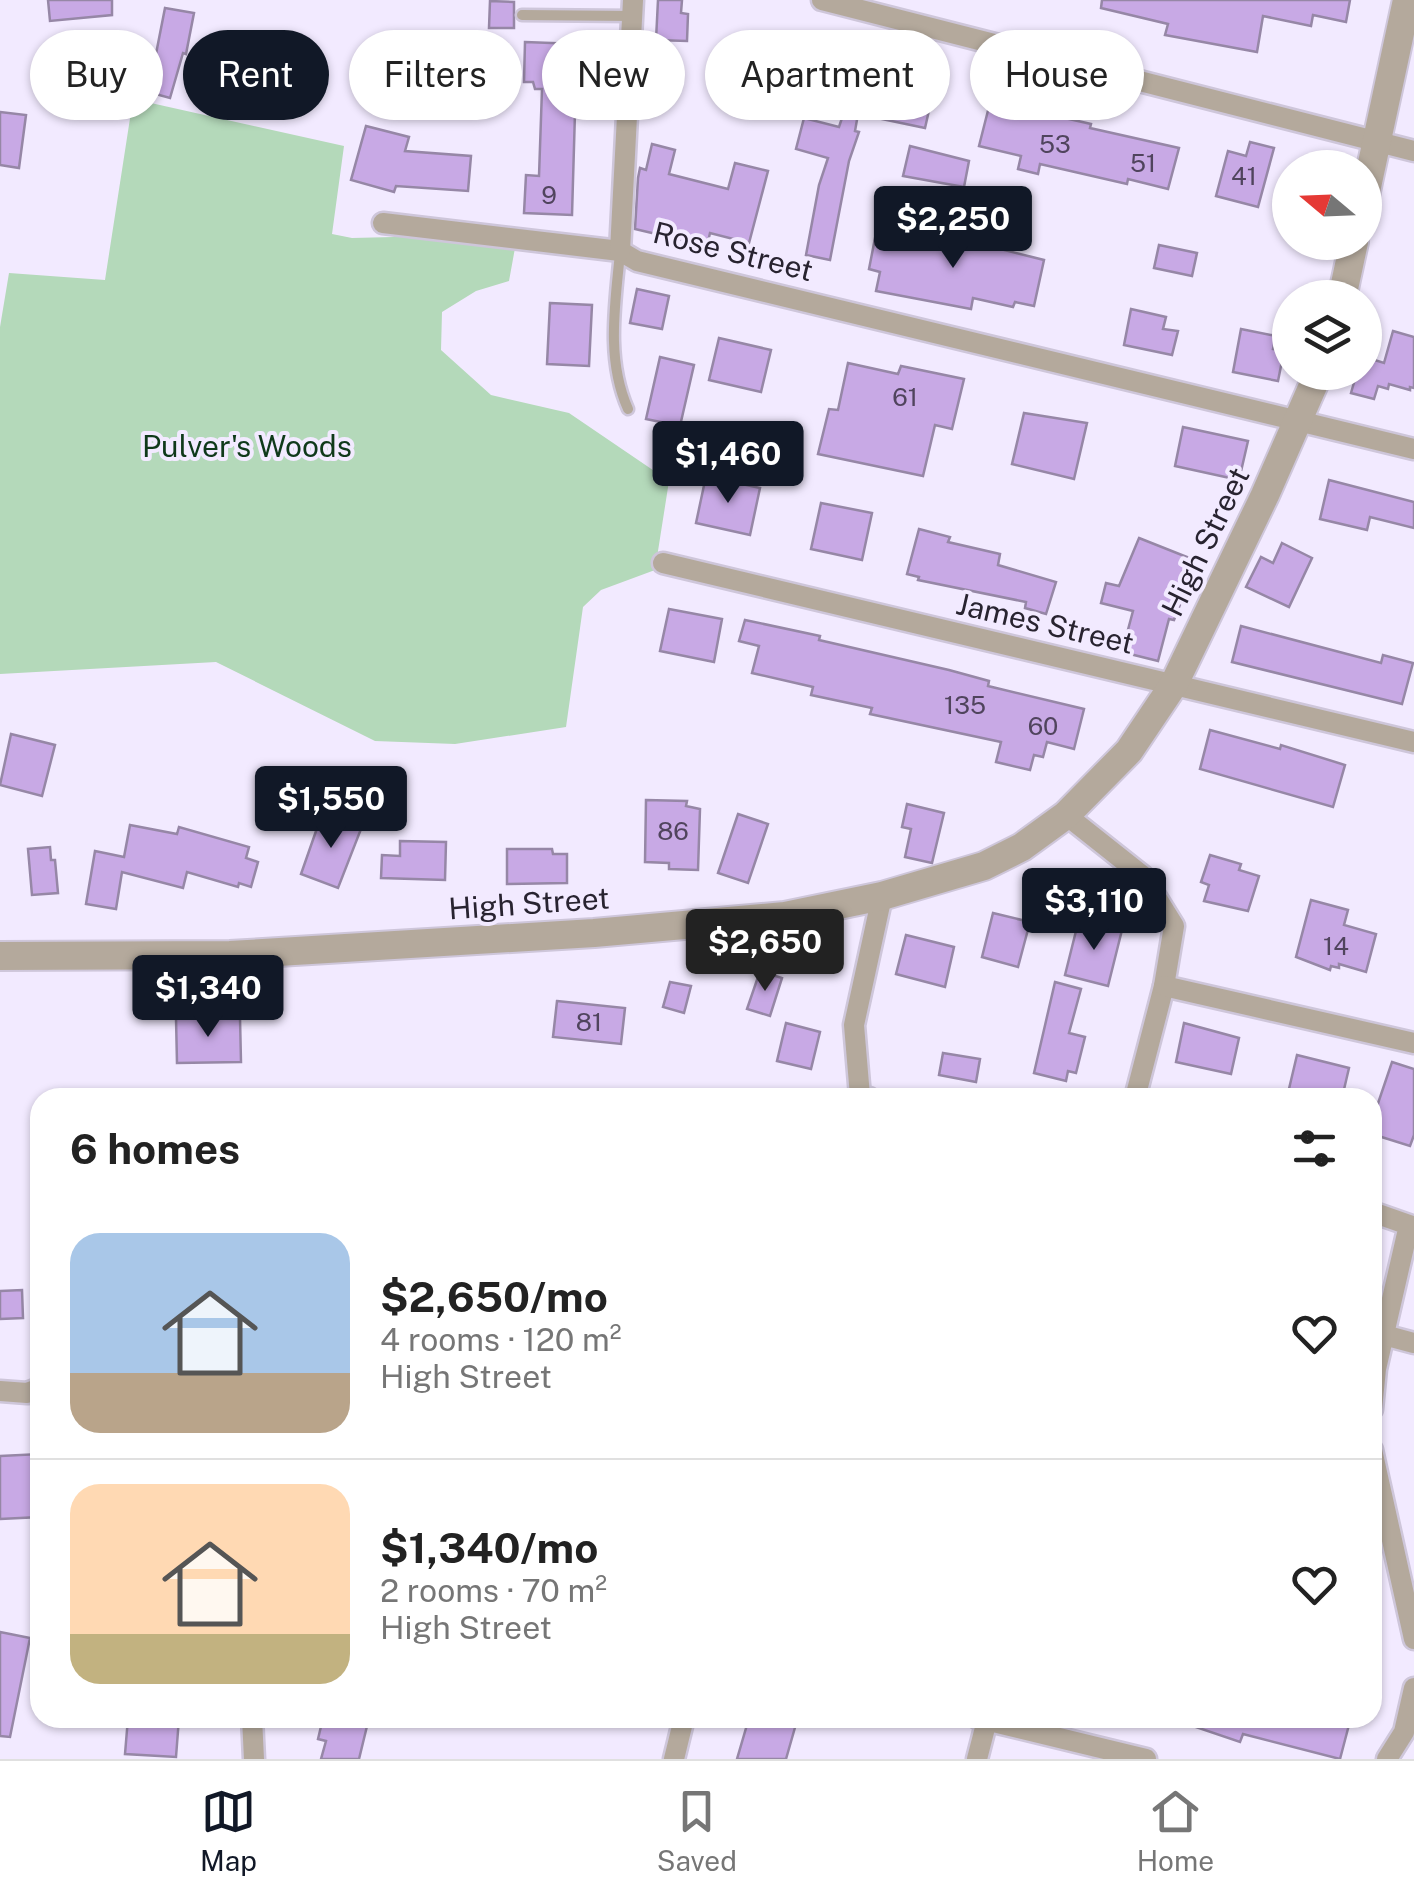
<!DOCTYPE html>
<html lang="en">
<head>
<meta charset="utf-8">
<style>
  body { margin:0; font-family:"Public Sans",sans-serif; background:#f2f2f2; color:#222; height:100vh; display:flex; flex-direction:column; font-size:38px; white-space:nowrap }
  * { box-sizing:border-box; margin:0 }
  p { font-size:32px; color:#767676 }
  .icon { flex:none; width:55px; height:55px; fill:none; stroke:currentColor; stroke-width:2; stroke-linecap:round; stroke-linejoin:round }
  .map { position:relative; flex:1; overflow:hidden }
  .side { position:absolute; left:30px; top:1088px; width:1352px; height:640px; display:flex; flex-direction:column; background:#fff; border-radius:30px; box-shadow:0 2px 8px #0004 }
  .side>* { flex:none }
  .top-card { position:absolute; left:30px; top:30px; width:1355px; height:90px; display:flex; gap:20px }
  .needle { width:65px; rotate:289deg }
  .buttons { position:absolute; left:1272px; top:150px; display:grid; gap:20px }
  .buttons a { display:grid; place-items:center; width:110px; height:110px; border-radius:50%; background:#fff; box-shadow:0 2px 8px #0004; font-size:50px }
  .price { position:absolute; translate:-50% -85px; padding:0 22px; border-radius:10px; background:#111827; color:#fff; font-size:32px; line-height:65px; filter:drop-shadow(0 2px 5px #0008) }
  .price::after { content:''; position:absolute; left:50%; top:60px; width:30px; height:22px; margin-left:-15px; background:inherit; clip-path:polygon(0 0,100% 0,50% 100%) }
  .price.on { background:#222; color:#fff }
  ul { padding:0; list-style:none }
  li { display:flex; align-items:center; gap:30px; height:250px; padding:0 40px }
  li+li { border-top:2px solid #e0e0e0 }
  li span { display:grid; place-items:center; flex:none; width:280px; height:200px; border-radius:30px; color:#555 }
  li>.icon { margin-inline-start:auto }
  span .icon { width:120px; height:120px; fill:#fffc; stroke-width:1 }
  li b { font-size:42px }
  h2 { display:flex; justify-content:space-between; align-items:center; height:120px; padding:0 40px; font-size:42px }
  .pill { padding:0 35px; border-radius:45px; background:#fff; box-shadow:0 2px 8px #0004; font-size:35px; line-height:90px }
  .pill.on { background:#111827; color:#fff }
  .menu { display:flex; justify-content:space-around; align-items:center; height:140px; border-top:2px solid #e0e0e0; background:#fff; font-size:28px; color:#767676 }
  .menu a { display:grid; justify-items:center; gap:5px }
  .menu .on { color:#111827 }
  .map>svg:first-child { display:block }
</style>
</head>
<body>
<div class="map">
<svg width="1414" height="1759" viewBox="0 0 1414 1759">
  <rect width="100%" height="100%" fill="#f2eaff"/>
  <polygon fill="#b4d9ba" points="133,99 344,146 332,234 352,238 435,236 515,248 509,281 476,291 442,312 441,350 491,395 569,413 669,481 655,570 601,590 583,607 566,727 455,744 375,741 216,662 0,674 0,327 9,273 105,280"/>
  <g fill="#c8a9e5" stroke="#9687a6" stroke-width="2.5">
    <polygon points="48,0 112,0 112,15 50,21"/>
    <polygon points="658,0 682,0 681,13 688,14 687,41 656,40"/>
    <polygon points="1102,0 1350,0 1346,22 1313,15 1311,26 1263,16 1257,52 1165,35 1168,24 1101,8"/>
    <polygon points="490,1 514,2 514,28 489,28"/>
    <polygon points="165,8 194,13 186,54 183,53 170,98 137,89 147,56 155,59"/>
    <polygon points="525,42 577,44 572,215 524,213 526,175 539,176 542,89 535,89 533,82 524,82"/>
    <polygon points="764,44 815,57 803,108 751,95"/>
    <polygon points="914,56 940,62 925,128 858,114 855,131 859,132 849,161 830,260 806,255 819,185 828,158 796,149 804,118 839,127 847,103 854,104 863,64 909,75"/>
    <polygon points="996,79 1027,87 1021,108 1091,124 1090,128 1179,148 1168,189 1128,179 1127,184 1040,164 1038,174 1018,169 1021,156 979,146"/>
    <polygon points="0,112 26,115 19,168 0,165"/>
    <polygon points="366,126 409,137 405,151 471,156 468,191 396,186 394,192 351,180"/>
    <polygon points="1250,142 1274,148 1258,207 1216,196 1228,151 1246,156"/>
    <polygon points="652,144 675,150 669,174 728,189 735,163 768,171 749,243 710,233 707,246 635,229 638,178 640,168 646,170"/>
    <polygon points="910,146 969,161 964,187 903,176"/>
    <polygon points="877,228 956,245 957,238 1044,260 1034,306 1015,302 1013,307 973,298 971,309 876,291 880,272 869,269"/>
    <polygon points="1159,245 1197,253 1192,276 1154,268"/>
    <polygon points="637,289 669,296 662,329 630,323"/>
    <polygon points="550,303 592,305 589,366 547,364"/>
    <polygon points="1131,309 1166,317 1163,329 1178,331 1172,355 1124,345"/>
    <polygon points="1241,329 1276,336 1273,349 1284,351 1278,381 1233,372"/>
    <polygon points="1393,331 1414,337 1414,388 1410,387 1410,390 1389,384 1388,389 1378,386 1374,399 1351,393 1357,372 1365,372 1365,357 1384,363"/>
    <polygon points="719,338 771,350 761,392 709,380"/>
    <polygon points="660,357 694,365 680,426 646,419"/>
    <polygon points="848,363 898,374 901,366 964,379 952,429 935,425 923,476 818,454 829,409 838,410"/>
    <polygon points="1024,413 1087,423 1074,479 1012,464"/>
    <polygon points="1183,427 1248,441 1239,480 1175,466"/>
    <polygon points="706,476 760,488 750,535 696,523"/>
    <polygon points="1329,480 1414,502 1414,528 1370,517 1367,530 1320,519"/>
    <polygon points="821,503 872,513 862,560 811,549"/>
    <polygon points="919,529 950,537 948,542 1000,554 998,565 1056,582 1046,614 1025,608 1026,602 918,580 919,577 907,574"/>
    <polygon points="1139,538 1197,561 1174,620 1169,619 1158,661 1122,652 1133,611 1101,603 1106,583 1119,586"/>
    <polygon points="1282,543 1312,558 1289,607 1246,587 1261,557 1273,563"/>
    <polygon points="669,609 722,619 714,662 660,651"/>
    <polygon points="745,620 820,636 819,640 949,670 989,681 988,686 1084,709 1074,749 1047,742 1043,757 1034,755 1030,770 996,762 1001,742 870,714 872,708 811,695 813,687 752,673 759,646 739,641"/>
    <polygon points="1241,626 1381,663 1383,655 1413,663 1402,704 1232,662"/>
    <polygon points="1210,730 1280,749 1281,745 1345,765 1333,807 1200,769"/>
    <polygon points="11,734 55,745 42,796 0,785"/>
    <polygon points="646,800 687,801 686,806 700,809 698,870 669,869 669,863 645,862"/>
    <polygon points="907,804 944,813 932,863 905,857 911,829 902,827"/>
    <polygon points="322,814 361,829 338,888 301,874"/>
    <polygon points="738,814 768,824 748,883 718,873"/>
    <polygon points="130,825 177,834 179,827 249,847 246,858 258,862 251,887 239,883 238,887 187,872 183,888 122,872 116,909 86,904 95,851 124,857"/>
    <polygon points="400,841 446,842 445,880 381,878 382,855 400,856"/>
    <polygon points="50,847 51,860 55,860 58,893 32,895 28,849"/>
    <polygon points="507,849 552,849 553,854 567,854 567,883 507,884"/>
    <polygon points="1210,855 1241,864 1239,870 1259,876 1248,911 1204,901 1209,885 1201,882"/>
    <polygon points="1311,900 1348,910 1344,925 1376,934 1366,972 1339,964 1339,968 1331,966 1330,970 1296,957"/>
    <polygon points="993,913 1030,922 1018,967 982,957"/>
    <polygon points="1079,919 1122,930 1108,986 1065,975"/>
    <polygon points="906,935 954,947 945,987 896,974"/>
    <polygon points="760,971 782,978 770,1016 747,1009"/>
    <polygon points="670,982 691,986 684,1013 663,1007"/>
    <polygon points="1055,982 1081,989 1069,1033 1085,1037 1076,1073 1068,1071 1066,1081 1034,1073"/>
    <polygon points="557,1001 625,1008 621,1044 553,1037"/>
    <polygon points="176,1018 240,1018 241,1062 177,1063"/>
    <polygon points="786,1023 820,1032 811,1069 777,1061"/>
    <polygon points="1184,1023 1239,1038 1231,1074 1176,1062"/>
    <polygon points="943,1053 980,1059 976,1082 939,1075"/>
    <polygon points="1297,1055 1349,1068 1342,1098 1307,1098 1288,1093"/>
    <polygon points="1392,1062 1414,1069 1414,1135 1410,1146 1372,1134 1372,1121"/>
    <polygon points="22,1290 23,1318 0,1319 0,1291"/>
    <polygon points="40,1454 40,1517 0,1519 0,1456"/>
    <polygon points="0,1632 30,1638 10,1737 0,1736"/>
    <polygon points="128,1718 179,1718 176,1757 125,1754"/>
    <polygon points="323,1718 348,1718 368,1722 359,1759 321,1759 326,1741 318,1739"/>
    <polygon points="749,1718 773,1718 796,1724 786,1759 737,1759"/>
    <polygon points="1179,1718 1337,1718 1350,1721 1340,1759 1243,1734 1240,1742 1178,1721"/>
  </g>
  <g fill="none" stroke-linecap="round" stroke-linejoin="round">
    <defs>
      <g id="service">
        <polyline points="522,15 632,16"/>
        <path d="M620 253C615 305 606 360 628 409"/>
      </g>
      <g id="minor">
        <polyline points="822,0 1414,151"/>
        <polyline points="383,223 620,251 637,261 1414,449"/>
        <polyline points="620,251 633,0"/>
        <polyline points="663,563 1414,742"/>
        <polyline points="1066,815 1143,876 1174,926 1164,986 1135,1098"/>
        <polyline points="1164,986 1414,1043"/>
        <polyline points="869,1098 860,1096 854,1025 882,896"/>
        <polyline points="1372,1212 1409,1225 1376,1369 1372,1409"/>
        <polyline points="1384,1335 1414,1343"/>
        <polyline points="0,1391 27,1393 40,1388"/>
        <polyline points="1372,1450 1414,1639"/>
        <polyline points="252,1718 254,1759"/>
        <polyline points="977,1718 1146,1759"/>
        <polyline points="674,1759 684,1718"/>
        <polyline points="977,1759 987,1720"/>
        <polyline points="1387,1759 1404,1732 1414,1688"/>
      </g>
      <g id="tertiary">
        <polyline points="1365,196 1407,0"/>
        <polyline points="1342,298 1354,242"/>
        <polyline points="0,956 230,955 594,933 785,916 882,896 984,866 1022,847 1066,815 1129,751 1174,684 1265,495 1319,372"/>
      </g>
    </defs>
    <use href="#service" stroke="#cec6da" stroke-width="15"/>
    <use href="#minor" stroke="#cec6da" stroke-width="25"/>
    <use href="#tertiary" stroke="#cec6da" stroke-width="32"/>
    <use href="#service" stroke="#b4a99c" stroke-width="10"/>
    <use href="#minor" stroke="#b4a99c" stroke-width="20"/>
    <use href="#tertiary" stroke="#b4a99c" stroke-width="28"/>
  </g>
  <g text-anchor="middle" stroke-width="8" stroke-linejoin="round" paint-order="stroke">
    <g font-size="25" fill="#50445d">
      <text x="1055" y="153">53</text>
      <text x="1143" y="172">51</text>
      <text x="1244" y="185">41</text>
      <text x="549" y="204">9</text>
      <text x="905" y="406">61</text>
      <text x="965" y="714">135</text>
      <text x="1043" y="735">60</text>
      <text x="673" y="840">86</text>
      <text x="1336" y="955">14</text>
      <text x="589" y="1031">81</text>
    </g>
    <g font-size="30" fill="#282330" stroke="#f2eaff">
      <text transform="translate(733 252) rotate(14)" y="10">Rose Street</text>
      <text transform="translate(1206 542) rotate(-64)" y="10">High Street</text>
      <text transform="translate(1045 624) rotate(13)" y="10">James Street</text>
      <text transform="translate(529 904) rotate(-4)" y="10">High Street</text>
    </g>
    <g font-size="30" fill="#0f391a" stroke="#f2eaff">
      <text x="247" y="457">Pulver's Woods</text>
    </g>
  </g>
</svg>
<div class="buttons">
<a><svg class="needle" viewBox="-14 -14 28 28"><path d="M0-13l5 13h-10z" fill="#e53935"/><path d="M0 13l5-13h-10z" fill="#767676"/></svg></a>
<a><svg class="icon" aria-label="layers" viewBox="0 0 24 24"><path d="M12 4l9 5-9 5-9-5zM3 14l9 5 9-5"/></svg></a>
</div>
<b class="price" style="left:953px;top:271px">$2,250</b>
<b class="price" style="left:728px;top:506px">$1,460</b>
<b class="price" style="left:331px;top:851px">$1,550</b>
<b class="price" style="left:1094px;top:953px">$3,110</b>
<b class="price on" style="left:765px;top:994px">$2,650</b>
<b class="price" style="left:208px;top:1040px">$1,340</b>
<div class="top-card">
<a class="pill">Buy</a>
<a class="pill on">Rent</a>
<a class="pill">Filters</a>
<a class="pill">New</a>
<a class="pill">Apartment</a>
<a class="pill">House</a>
</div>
<section class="side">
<h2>6 homes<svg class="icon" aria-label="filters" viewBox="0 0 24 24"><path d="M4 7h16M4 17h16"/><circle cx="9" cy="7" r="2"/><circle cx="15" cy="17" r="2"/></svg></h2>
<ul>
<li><span style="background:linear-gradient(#a9c7e8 70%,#b9a48a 0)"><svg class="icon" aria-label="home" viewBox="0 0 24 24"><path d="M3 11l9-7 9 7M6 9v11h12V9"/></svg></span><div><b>$2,650/mo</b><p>4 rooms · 120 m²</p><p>High Street</p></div><svg class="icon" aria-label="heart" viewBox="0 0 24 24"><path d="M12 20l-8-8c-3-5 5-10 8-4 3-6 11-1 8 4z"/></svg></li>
<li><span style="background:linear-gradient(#ffd9b3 75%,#c2b280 0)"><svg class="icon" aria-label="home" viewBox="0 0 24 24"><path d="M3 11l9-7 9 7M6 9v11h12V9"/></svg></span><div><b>$1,340/mo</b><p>2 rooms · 70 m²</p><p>High Street</p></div><svg class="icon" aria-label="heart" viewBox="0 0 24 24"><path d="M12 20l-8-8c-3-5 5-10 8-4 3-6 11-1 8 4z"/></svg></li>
</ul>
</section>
</div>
<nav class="menu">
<a class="on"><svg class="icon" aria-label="map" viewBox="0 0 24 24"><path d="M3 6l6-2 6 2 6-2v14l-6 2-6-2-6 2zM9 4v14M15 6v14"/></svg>Map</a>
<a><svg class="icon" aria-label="saved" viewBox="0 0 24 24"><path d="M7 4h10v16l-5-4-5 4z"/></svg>Saved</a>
<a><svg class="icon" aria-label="home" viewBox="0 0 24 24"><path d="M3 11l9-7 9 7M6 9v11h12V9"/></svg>Home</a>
</nav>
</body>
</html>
